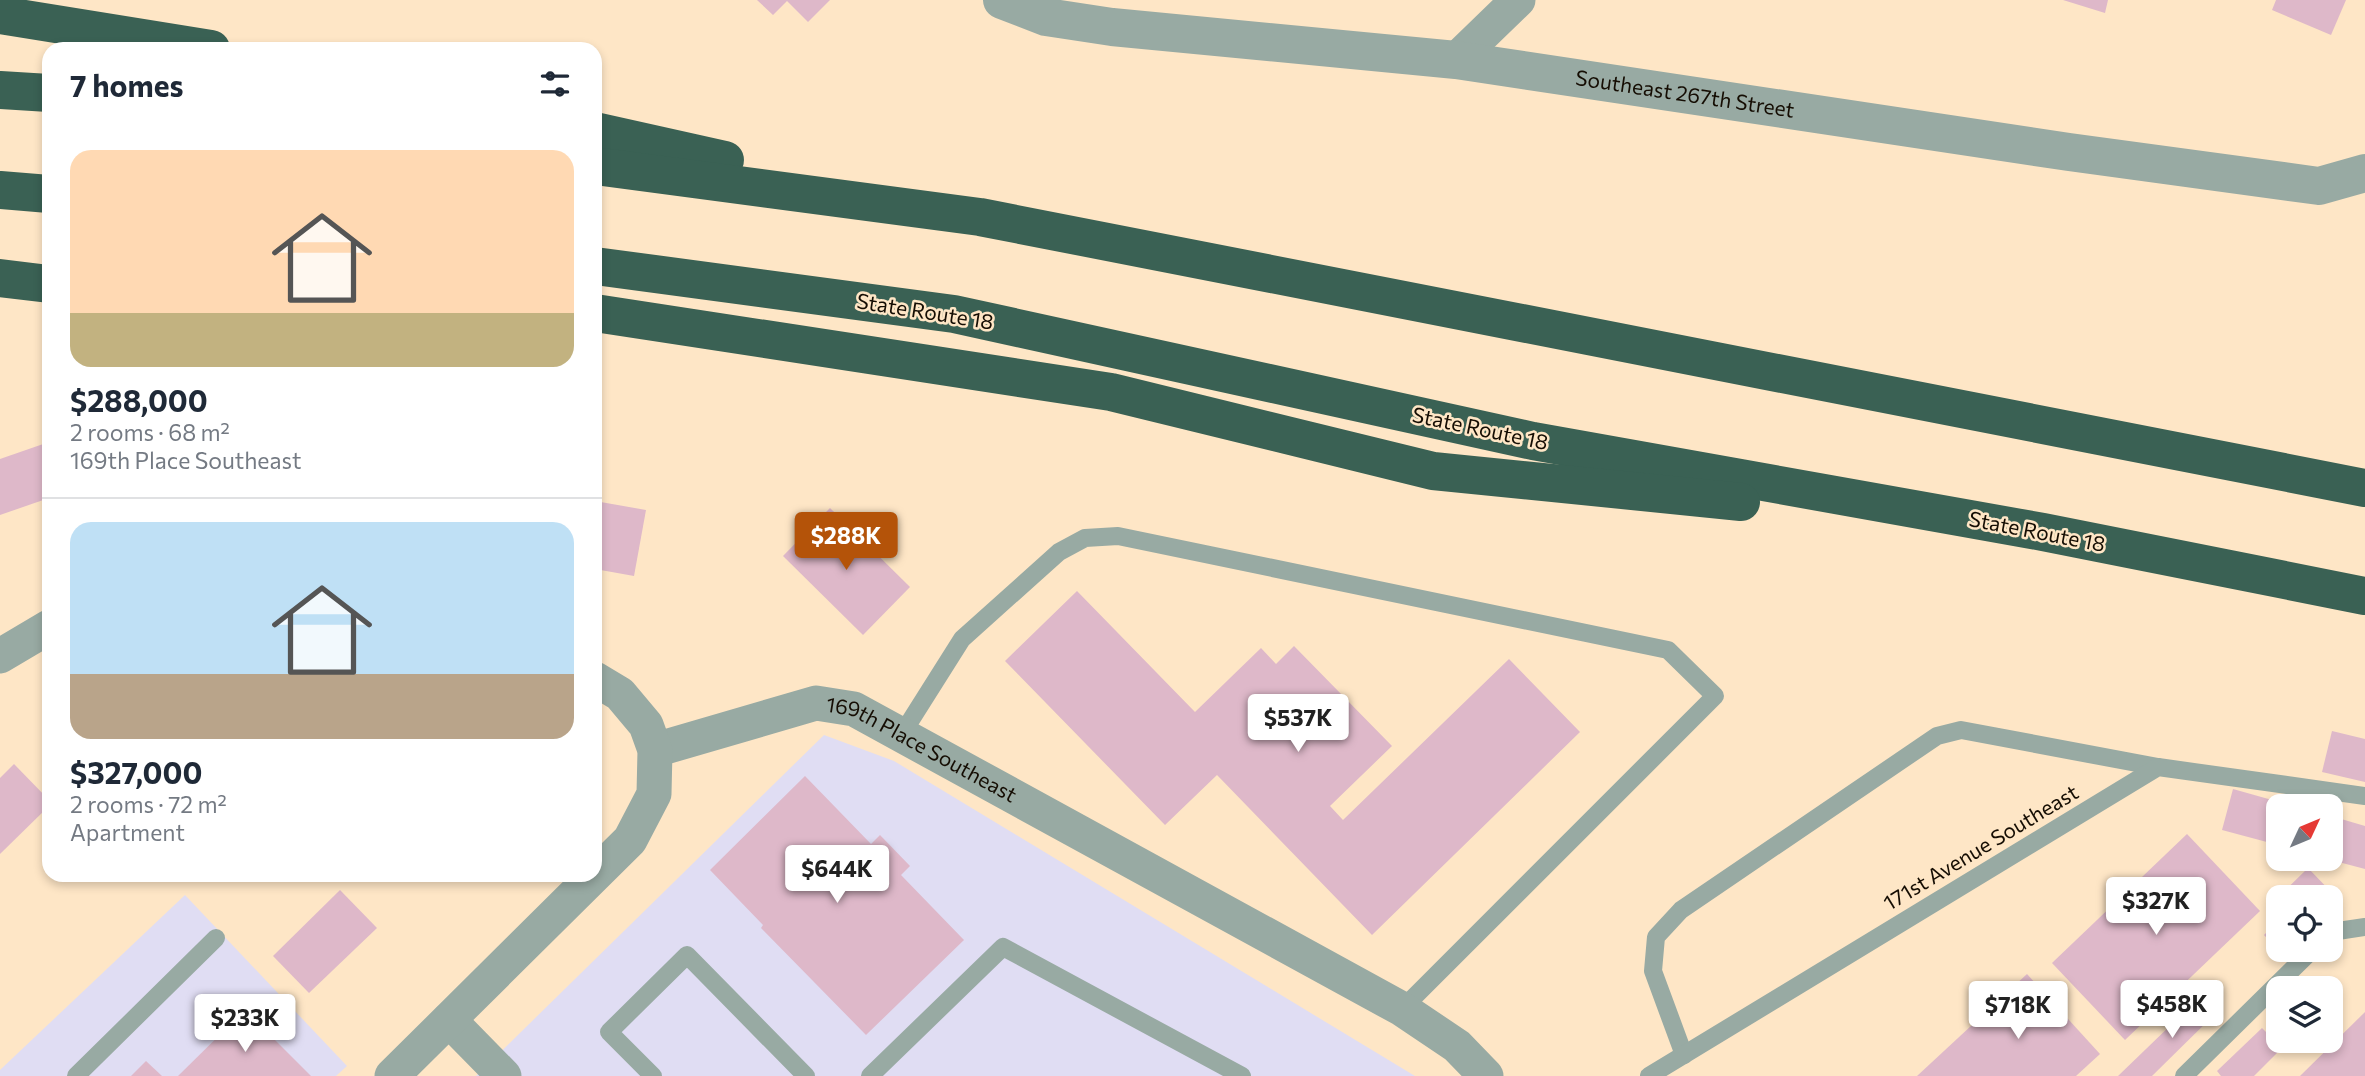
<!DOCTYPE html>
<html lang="en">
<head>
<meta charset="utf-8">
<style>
  body { margin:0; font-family:Commissioner,sans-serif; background:#f6f6f7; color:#1f2937; height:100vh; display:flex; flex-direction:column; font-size:26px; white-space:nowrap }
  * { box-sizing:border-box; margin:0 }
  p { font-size:23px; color:#747a83 }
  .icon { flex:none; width:38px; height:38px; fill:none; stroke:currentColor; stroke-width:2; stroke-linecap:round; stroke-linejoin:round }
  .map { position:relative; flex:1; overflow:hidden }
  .panel { position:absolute; left:42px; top:42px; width:560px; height:840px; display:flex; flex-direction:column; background:#fff; border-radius:21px; box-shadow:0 4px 10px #0003 }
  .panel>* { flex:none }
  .needle { width:46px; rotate:46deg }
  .tools { position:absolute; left:2266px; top:794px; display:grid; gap:14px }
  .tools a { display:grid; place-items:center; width:77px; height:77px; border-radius:14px; background:#fff; box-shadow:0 4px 10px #0003; font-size:35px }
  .price { position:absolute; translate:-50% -60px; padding:0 16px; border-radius:7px; background:#fff; color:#222; font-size:23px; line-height:46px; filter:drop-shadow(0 2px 4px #0008) }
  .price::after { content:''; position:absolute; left:50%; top:42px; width:21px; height:16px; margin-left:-10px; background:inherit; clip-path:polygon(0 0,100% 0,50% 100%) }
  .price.active { background:#b45309; color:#fff }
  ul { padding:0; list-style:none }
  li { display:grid; align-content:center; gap:14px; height:371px; padding:0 28px }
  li+li { border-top:2px solid #e0e1e3 }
  li span { display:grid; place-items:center; height:217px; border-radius:21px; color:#555 }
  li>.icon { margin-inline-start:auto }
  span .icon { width:126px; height:126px; fill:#fffc; stroke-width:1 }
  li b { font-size:30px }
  h2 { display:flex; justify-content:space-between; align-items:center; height:84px; padding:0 28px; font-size:30px }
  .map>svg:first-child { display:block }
</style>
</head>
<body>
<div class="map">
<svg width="2365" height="1076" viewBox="0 0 2365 1076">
  <rect width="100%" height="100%" fill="#fee6c6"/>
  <g fill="#e0ddf3">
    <polygon points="824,735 894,761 1415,1076 476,1076"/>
    <polygon points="185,895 347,1066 336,1076 0,1076 0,1070"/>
  </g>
  <g fill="#deb8c9">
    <polygon points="757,0 830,0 808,22 787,1 773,15"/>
    <polygon points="2063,0 2108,0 2105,13"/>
    <polygon points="2276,0 2346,0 2331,35 2272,10"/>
    <polygon points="49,442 49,498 0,515 0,459"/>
    <polygon points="595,501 646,510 634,576 595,569"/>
    <polygon points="830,508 910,587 863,635 783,556"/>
    <polygon points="1077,591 1195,712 1261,648 1276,664 1294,646 1392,746 1330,806 1343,820 1509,659 1580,732 1372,935 1217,775 1165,825 1005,661"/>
    <polygon points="2332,731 2365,739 2365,782 2322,772"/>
    <polygon points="14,764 49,800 49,806 0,854 0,778"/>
    <polygon points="805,776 871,844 880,835 910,866 901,875 964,940 866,1035 761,928 763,925 710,870"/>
    <polygon points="2233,789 2293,806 2278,807 2278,845 2222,830"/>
    <polygon points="2331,816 2365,826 2365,869 2331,860"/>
    <polygon points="2187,834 2260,911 2125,1040 2052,963"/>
    <polygon points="2308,868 2336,897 2331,902 2331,898 2278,898 2278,918 2268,907"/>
    <polygon points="340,890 377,928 309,993 273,956"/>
    <polygon points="2278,921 2278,950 2264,935"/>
    <polygon points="2027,974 2100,1054 2076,1076 1917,1076"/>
    <polygon points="2315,977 2326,989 2302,989"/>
    <polygon points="2202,995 2218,1011 2152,1076 2118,1076"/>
    <polygon points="245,1010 311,1076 178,1076"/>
    <polygon points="2365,1012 2365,1076 2300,1076"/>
    <polygon points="2262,1028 2282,1048 2254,1076 2221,1076 2217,1071"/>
    <polygon points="146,1061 162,1076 131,1076"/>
  </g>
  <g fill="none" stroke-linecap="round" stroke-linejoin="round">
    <g stroke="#98aaa3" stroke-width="18">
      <polyline points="902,734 962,639 1059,552 1085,538 1118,536 1668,650 1715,696 1402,1009"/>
      <polyline points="2331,932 2365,927"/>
      <polyline points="1684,1055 1653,971 1656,937 1681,910 1937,736 1961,730 2158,767"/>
      <polyline points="76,1076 216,938"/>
      <polyline points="653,1076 609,1032 687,955 806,1076"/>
      <polyline points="870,1076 1003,947 1242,1076"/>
      <polyline points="1649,1076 2158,767 2365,796"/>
      <polyline points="2184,1076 2312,950"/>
    </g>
    <g stroke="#98aaa3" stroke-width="35">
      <polyline points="1456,60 1518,0"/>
      <polyline points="0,656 49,627"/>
      <path id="s1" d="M655 750 816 703 854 709 1402 1009 1457 1046 1486 1076"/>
      <polyline points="449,1020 504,1076"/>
      <polyline points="392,1076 630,840 654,794 655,750 646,725 620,694 595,679"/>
    </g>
    <path stroke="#98aaa3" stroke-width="38" id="s2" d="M1002 0 1046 17 1112 27 1456 60 2069 152 2319 186 2365 173"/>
    <g stroke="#3a6154" stroke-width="38">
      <polyline points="0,15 211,49"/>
      <polyline points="0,90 49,93"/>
      <polyline points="595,131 725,160"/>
      <polyline points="595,166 980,217 2365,488"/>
      <polyline points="0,190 49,194"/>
      <polyline points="595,266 954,314 1533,441 2043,532 2365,596"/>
      <polyline points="0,278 49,284"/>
      <polyline points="595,313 1111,392 1433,471 1741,502"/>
    </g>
  </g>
  <g text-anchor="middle" stroke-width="5" stroke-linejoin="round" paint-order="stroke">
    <g font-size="21" fill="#150d03" stroke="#fee6c6">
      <text dy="7" stroke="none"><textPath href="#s2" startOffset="691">Southeast 267th Street</textPath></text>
      <text transform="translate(925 312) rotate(9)" y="7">State Route 18</text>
      <text transform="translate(1480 429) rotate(12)" y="7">State Route 18</text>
      <text transform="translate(2037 532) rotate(11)" y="7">State Route 18</text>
      <text dy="7" stroke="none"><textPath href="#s1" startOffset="284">169th Place Southeast</textPath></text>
      <text transform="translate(1981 848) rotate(-31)" y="7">171st Avenue Southeast</text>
    </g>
  </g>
</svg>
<div class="tools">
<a><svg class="needle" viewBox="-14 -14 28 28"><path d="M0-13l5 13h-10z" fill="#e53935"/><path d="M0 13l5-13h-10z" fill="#747a83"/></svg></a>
<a><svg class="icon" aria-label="locate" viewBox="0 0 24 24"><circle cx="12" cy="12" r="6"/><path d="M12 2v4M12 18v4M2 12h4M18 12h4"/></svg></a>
<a><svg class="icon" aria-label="layers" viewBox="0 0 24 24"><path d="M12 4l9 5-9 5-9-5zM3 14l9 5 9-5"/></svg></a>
</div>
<b class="price active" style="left:846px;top:572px">$288K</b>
<b class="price" style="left:1298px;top:754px">$537K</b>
<b class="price" style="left:837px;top:905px">$644K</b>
<b class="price" style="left:2156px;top:937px">$327K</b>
<b class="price" style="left:2172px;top:1040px">$458K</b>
<b class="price" style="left:2018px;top:1041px">$718K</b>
<b class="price" style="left:245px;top:1054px">$233K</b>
<section class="panel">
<h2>7 homes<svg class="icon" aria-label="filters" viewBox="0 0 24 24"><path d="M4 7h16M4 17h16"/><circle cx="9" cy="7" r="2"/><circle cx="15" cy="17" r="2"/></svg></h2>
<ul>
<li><span style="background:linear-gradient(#ffd9b3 75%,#c2b280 0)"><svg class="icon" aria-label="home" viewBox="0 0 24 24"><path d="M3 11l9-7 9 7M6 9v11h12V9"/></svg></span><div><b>$288,000</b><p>2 rooms · 68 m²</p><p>169th Place Southeast</p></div></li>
<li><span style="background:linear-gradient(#bfe0f5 70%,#b9a48a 0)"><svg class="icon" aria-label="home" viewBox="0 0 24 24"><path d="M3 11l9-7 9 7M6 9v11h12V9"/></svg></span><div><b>$327,000</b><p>2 rooms · 72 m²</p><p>Apartment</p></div></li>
</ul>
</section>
</div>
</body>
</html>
